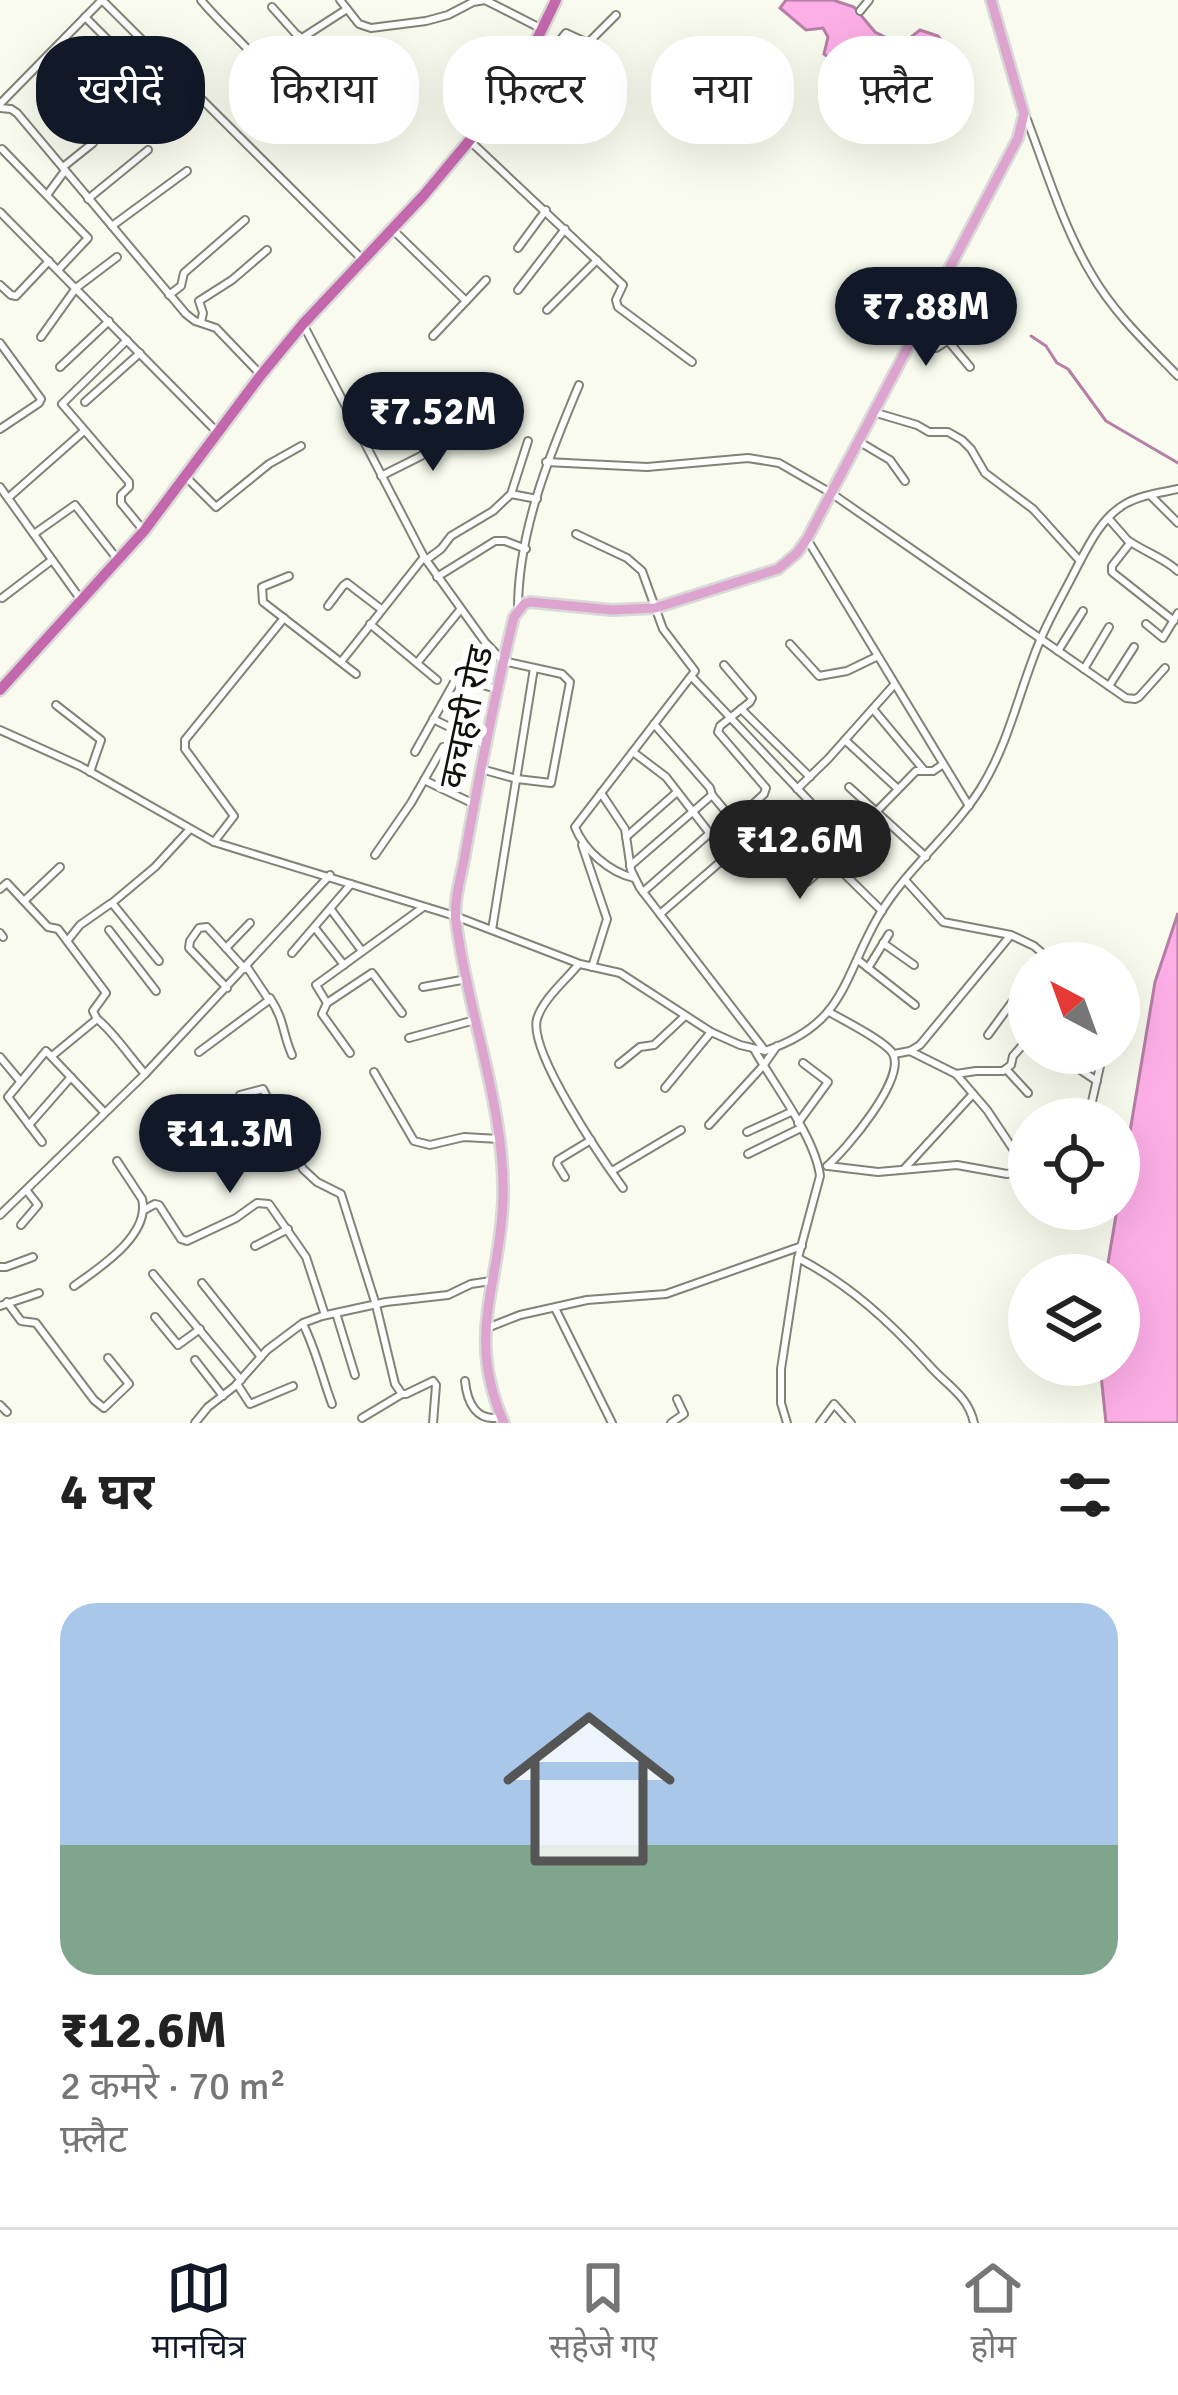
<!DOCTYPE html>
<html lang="hi">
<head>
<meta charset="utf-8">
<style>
  body { margin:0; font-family:Signika,"Noto Sans Devanagari",sans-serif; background:#f2f2f2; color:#222; height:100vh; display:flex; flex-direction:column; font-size:45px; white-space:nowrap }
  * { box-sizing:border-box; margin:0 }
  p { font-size:39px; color:#767676 }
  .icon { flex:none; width:66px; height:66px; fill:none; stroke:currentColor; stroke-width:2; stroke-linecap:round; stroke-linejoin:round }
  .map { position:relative; height:1423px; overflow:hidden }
  .sheet { display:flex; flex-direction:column; background:#fff; flex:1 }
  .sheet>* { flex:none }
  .guide { position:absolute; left:36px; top:36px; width:1107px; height:108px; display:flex; gap:24px }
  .needle { width:78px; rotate:319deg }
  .fabs { position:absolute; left:1008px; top:942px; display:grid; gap:24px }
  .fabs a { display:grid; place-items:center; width:132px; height:132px; border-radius:50%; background:#fff; box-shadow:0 12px 48px #0002; font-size:60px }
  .price { position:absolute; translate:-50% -102px; padding:0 27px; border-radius:42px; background:#111827; color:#fff; font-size:39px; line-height:78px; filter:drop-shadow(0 3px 6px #0008) }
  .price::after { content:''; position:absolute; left:50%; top:72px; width:36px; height:27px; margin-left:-18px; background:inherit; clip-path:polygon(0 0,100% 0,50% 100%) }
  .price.current { background:#222; color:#fff }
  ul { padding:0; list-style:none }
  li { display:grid; align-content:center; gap:24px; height:636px; padding:0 60px }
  li span { display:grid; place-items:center; height:372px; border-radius:36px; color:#555 }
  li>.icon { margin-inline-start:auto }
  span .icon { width:216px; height:216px; fill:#fffc; stroke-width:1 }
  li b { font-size:51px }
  h2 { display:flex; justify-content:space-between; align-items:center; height:144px; padding:0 60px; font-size:51px }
  .pill { padding:0 42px; border-radius:48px; background:#fff; box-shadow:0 12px 48px #0002; font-size:42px; line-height:108px }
  .pill.current { background:#111827; color:#fff }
  .dock { display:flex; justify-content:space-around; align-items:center; height:168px; border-top:3px solid #e0e0e0; background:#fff; font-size:33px; color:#767676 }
  .dock a { display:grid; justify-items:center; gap:6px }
  .dock .current { color:#111827 }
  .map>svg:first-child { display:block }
</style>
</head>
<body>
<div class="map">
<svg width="1178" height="1423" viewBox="0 0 1178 1423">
  <rect width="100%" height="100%" fill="#f8fbed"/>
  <g fill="#fdaee7" stroke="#b67fa6" stroke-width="3">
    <path d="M786 0H833L854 7 875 32 901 45 920 30 938 36 957 60C934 78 929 96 905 113L824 54 828 37 823 28 806 30 780 8Z"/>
    <polygon points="1178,913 1178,1423 1106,1423 1100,1365 1119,1365 1119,1275 1106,1275 1155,982"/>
  </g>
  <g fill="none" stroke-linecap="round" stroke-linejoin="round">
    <polyline stroke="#b67fa6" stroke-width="3" points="1031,336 1046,346 1057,363 1068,369 1106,421 1178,463"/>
    <defs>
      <g id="minor">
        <polyline points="102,0 363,260"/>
        <path d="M201 0C223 27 251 48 271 77"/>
        <polyline points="340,0 359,24 371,28 426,21 448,15 473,2 485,0 540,28"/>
        <polyline points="272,7 296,34 302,38 347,9"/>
        <polyline points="860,11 869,0"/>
        <polyline points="85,17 156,88"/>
        <polyline points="538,39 553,49 566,33 588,43 616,15"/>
        <polyline points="0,104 102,0"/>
        <polyline points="0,108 11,109 17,113 186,314 195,321 216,328 261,375"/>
        <path d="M1026 117C1046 169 1063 227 1092 275 1114 313 1147 344 1178 376"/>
        <polyline points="470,141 623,285 616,300 618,307 692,362"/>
        <polyline points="2,149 88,238 58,270"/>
        <polyline points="63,167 93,143"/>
        <polyline points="47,195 64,172"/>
        <polyline points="88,199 148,150"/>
        <polyline points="0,212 218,433"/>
        <polyline points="112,226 187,171"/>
        <polyline points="392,229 466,301"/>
        <polyline points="518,248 546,210"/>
        <polyline points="0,285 11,295 16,296 49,261"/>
        <polyline points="518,290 565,229"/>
        <polyline points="169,295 181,286 184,273 245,220"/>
        <polyline points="547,310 597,260"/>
        <polyline points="201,322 203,313 199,301 232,280 267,250"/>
        <polyline points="303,324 424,557 485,642 503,661 562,674 570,682 551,783 517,779 481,769"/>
        <polyline points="914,335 928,348 936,348 947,341 950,343 970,367"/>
        <polyline points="433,336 486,280"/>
        <polyline points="41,337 76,288 117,257"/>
        <polyline points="127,340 62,404 129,482 129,487 121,495 121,503 144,531"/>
        <polyline points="0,343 41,399 39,403 0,429"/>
        <polyline points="60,367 109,321"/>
        <polyline points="85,402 140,353"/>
        <polyline points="873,412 917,425 929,432 948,432 962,440 971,449 985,473 1033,509 1080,561"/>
        <polyline points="858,441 890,460 905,481"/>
        <polyline points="546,462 647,467 748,458 779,463 831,493 1126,698 1135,699 1139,697 1165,668"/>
        <polyline points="185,476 216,507 269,464 301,446"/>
        <polyline points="381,476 421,456 452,426"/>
        <polyline points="0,487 81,600"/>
        <polyline points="511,494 528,441"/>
        <polyline points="1151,496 1178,523"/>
        <polyline points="8,498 84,431"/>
        <polyline points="1109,519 1130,543 1112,566 1112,572 1174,621"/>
        <polyline points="34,534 75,505 118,560"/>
        <path d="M576 534 627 558 642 571 663 629 695 671 575 827C584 850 609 872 634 878"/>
        <polyline points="807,539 969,806"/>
        <path d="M1129 541C1145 552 1164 558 1178 571"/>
        <polyline points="426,560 441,549 451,536 493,511 511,494 537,499"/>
        <polyline points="289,576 262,587 263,602 356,674"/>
        <polyline points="437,577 495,541 505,541 526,549"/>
        <polyline points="2,598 52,560"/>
        <polyline points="328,606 343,586 347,583 381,609"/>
        <path d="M518 609C518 532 549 456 579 385"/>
        <polyline points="370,624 437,680"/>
        <polyline points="1146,624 1163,638 1178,613"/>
        <polyline points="790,644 819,676 847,671 876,657"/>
        <polyline points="1058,651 1083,611"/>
        <polyline points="341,662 424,557"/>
        <polyline points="417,663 460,610"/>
        <polyline points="724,665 752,698 750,702 720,726 718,732 766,788 764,794 735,821"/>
        <polyline points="1084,669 1109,627"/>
        <polyline points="692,677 828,821 830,827 818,841 817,847 882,911"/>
        <polyline points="1109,686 1134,647"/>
        <polyline points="56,705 101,740 90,772"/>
        <polyline points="741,709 810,777"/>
        <polyline points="873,709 923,769"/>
        <polyline points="433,719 486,745"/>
        <path d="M0 730 80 766 214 842 455 916 580 964 620 973 711 1032 740 1045 765 1051C845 1024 842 980 878 917 906 869 952 834 981 788 1009 743 1019 691 1039 643 1049 618 1064 593 1076 569 1088 546 1101 518 1125 504 1141 495 1160 493 1178 489"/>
        <polyline points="845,740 898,789"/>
        <polyline points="415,752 457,677 496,689"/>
        <polyline points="633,752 666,777 728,857"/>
        <polyline points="424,780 474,804"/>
        <polyline points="849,787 926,857"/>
        <polyline points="797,789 828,759 893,686"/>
        <polyline points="601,793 625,829 631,870 640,888 763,1048"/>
        <polyline points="876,812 916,771 933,771 942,765"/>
        <polyline points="626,837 677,792"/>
        <polyline points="214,842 234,816 185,749 185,740 284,618"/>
        <polyline points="582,845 607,919 592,967"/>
        <polyline points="776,849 807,882 831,861"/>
        <polyline points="375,855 411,803 443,747"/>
        <polyline points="630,866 712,795 710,788 654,724"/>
        <polyline points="906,881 943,922 1011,935 1034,946 1054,963"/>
        <polyline points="0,889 7,883 48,927 58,929 106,993 93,1011 97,1019 52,1056"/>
        <polyline points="643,892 710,833"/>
        <polyline points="24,901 60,867"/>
        <polyline points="332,911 362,951"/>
        <polyline points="660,914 748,838 712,795"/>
        <polyline points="315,928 344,965"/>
        <polyline points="109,930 156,991"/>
        <polyline points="492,930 534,668"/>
        <polyline points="0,933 3,937"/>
        <polyline points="68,940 80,925 110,904"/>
        <polyline points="883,943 914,965"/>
        <polyline points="226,948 250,923"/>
        <polyline points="292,953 351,884"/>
        <polyline points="858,960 915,1005"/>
        <polyline points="159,961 112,903 155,867 190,829"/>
        <path d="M578 965C565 981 543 999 537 1019 528 1051 602 1159 623 1188"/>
        <polyline points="868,968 889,934"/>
        <polyline points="423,987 467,979"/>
        <polyline points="227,988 189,948 190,941 199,928 207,927 245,969"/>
        <path d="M270 998C285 1021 282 1032 292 1055"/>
        <polyline points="327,1003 316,985 422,908"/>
        <path d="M97 1019C111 1029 131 1058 145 1074"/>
        <polyline points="988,1035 1029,979"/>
        <polyline points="409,1038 475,1020"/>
        <path d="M754 1049C774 1085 815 1137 820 1176L798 1258 781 1369V1403L787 1423"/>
        <polyline points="910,1051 956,1074 976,1071 1003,1071 1011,1065 1013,1056 1029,1038"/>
        <polyline points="199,1052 269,1000 247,967"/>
        <polyline points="350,1053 322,1014 327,1003 372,973 402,1013"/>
        <polyline points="1055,1053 1097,1081"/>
        <polyline points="894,1054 910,1051 920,1045 1010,936"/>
        <polyline points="0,1057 20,1081"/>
        <polyline points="619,1064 640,1047 654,1045 685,1016"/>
        <polyline points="1006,1069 1028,1093"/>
        <polyline points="374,1072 414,1141 430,1145 464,1137 499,1139"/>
        <polyline points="665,1088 711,1032"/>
        <polyline points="240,1095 263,1089 303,1169 317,1182 341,1194 376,1305 395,1384 402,1394 406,1394 433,1381 436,1385 433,1423"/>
        <polyline points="1088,1119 1103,1053"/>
        <polyline points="798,1123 828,1082 803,1063"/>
        <polyline points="29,1125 71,1077"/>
        <polyline points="709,1125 763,1066 777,1046"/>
        <polyline points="747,1132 791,1112"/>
        <polyline points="42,1142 8,1097 46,1051 104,1112"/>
        <polyline points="748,1154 801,1128"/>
        <path d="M827 1166C846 1150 906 1079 893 1054 887 1042 843 1020 829 1012"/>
        <polyline points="828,1166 878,1172 957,1165 1007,1174 1015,1172 1019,1163 1017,1155 987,1110 956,1074"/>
        <polyline points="905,1168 973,1094"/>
        <polyline points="612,1171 681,1130"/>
        <polyline points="1015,1172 1029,1179"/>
        <polyline points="565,1177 557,1164 558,1160 591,1140"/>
        <polyline points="144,1210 155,1204 159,1205 181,1239 187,1241 236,1218 257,1203 269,1204 306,1257 325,1315"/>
        <polyline points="0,1215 145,1074 330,875"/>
        <polyline points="21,1225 38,1205 27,1191"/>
        <polyline points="255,1246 288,1229"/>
        <path d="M798 1258C850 1285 890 1322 929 1365 946 1385 968 1395 974 1423"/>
        <polyline points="0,1267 6,1267 33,1257"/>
        <polyline points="153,1274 241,1380"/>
        <polyline points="202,1283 261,1357"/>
        <path d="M74 1286C99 1268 151 1235 142 1199L117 1161"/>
        <polyline points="7,1302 21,1321 36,1323 94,1400 104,1408 129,1384 108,1358"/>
        <polyline points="0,1306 39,1293"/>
        <polyline points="555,1308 612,1423"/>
        <polyline points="336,1313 355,1375"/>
        <polyline points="155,1317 178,1345 200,1329"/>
        <path d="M303 1324C316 1350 322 1377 332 1404"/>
        <polyline points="487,1328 520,1315 587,1300 666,1294 802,1246"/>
        <polyline points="195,1360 223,1396"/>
        <path d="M465 1381C467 1402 476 1423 502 1417"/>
        <polyline points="237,1384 250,1404 293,1386"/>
        <polyline points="0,1405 7,1412"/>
        <polyline points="362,1418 402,1394"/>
        <polyline points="195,1423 208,1407 235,1386 267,1350 303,1323 322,1316 386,1302 448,1295 471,1284 491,1281"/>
        <polyline points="671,1423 684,1414 677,1399"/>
        <polyline points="820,1423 834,1404 851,1423"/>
      </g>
      <path id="major" d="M504 1423C465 1334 500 1287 503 1200 506 1109 467 1011 456 921 453 899 463 871 466 849 480 771 495 694 514 617L524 604 530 602 612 610 655 608 778 569 797 553 807 539 1018 138 1024 114 991 0"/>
      <polyline id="highway" points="0,690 144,531 261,375 303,324 424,195 494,111 527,60 556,0"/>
    </defs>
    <use href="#minor" stroke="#818377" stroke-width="10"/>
    <use href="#major" stroke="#d9d9d8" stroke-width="14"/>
    <use href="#highway" stroke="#d9d9d8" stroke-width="15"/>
    <use href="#minor" stroke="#fff" stroke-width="6"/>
    <use href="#major" stroke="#dca4ce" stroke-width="9"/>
    <use href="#highway" stroke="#c468ad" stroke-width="10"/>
  </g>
  <g text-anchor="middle" stroke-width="12" stroke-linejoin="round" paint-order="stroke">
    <g font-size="36" fill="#10110d" stroke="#fff">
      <text transform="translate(465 717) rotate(-78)" y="13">कचहरी रोड</text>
    </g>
  </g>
</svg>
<div class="fabs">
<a><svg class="needle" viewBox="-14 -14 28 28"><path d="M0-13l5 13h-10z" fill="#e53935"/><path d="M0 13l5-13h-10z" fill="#767676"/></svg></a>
<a><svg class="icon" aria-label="locate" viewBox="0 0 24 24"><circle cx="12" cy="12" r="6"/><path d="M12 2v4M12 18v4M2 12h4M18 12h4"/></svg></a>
<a><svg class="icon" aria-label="layers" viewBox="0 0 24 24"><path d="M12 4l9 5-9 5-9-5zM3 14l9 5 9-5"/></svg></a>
</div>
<b class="price" style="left:926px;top:369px">₹7.88M</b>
<b class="price" style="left:433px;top:474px">₹7.52M</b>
<b class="price current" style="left:800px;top:902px">₹12.6M</b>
<b class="price" style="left:230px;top:1196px">₹11.3M</b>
<div class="guide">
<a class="pill current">खरीदें</a>
<a class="pill">किराया</a>
<a class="pill">फ़िल्टर</a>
<a class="pill">नया</a>
<a class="pill">फ़्लैट</a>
</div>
</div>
<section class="sheet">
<h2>4 घर<svg class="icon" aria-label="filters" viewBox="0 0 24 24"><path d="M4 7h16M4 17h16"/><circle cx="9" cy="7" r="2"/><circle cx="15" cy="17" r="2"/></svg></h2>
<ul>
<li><span style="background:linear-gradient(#a9c7e8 65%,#7fa58c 0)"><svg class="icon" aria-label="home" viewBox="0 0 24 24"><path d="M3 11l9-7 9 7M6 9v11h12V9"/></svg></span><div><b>₹12.6M</b><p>2 कमरे · 70 m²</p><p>फ़्लैट</p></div></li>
</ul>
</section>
<nav class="dock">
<a class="current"><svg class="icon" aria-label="map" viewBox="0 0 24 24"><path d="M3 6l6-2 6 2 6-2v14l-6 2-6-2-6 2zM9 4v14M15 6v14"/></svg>मानचित्र</a>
<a><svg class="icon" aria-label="saved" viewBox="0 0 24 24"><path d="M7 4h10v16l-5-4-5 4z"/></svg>सहेजे गए</a>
<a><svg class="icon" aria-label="home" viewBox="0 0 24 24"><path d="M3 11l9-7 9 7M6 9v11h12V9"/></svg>होम</a>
</nav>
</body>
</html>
